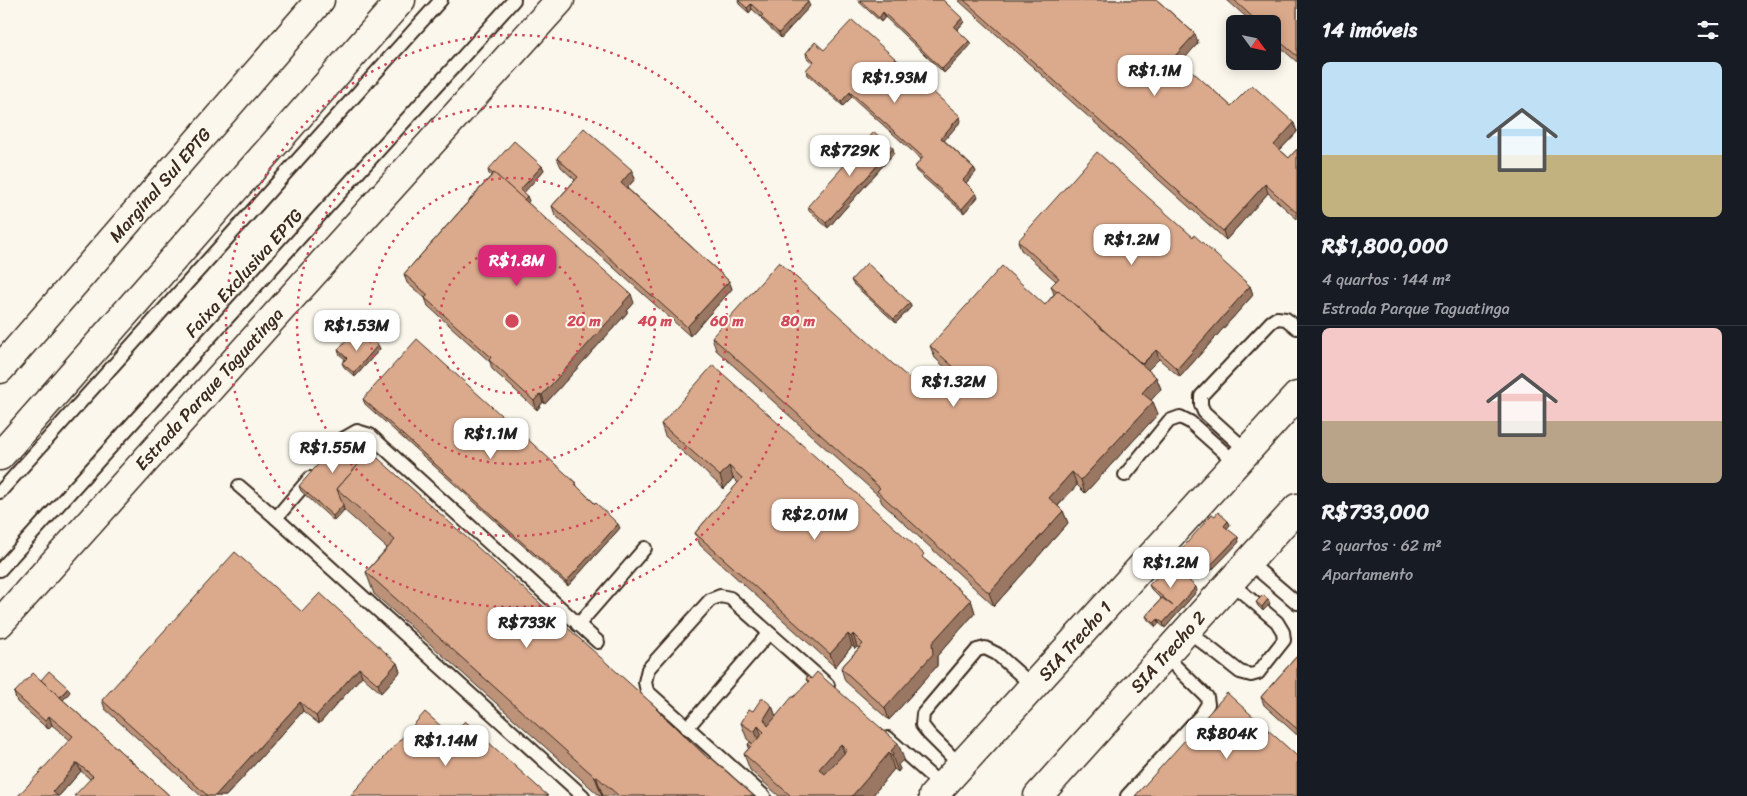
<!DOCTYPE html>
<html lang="pt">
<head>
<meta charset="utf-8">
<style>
  body { margin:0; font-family:Sriracha,sans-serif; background:#20242c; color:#f1f3f6; height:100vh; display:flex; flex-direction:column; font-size:19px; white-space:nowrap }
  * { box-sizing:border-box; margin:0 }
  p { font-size:16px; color:#9ea1a6 }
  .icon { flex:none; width:28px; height:28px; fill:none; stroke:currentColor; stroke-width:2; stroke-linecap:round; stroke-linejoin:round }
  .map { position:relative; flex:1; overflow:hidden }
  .panel { display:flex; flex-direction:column; background:#171b24; width:450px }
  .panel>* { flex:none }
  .needle { width:32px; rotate:123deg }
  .buttons { position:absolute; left:1226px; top:15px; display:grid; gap:10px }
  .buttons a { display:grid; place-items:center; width:55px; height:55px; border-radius:8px; background:#171b24; box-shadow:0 2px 12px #0003; font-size:25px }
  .price { position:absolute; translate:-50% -42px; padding:0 11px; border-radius:10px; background:#fff; color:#222; font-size:16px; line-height:32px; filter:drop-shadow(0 1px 2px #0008) }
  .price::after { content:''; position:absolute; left:50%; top:30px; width:15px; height:11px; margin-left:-8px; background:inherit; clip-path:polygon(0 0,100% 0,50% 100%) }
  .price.current { background:#db2777; color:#fff }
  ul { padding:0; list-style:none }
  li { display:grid; align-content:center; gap:10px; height:265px; padding:0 25px }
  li+li { border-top:1px solid #363941 }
  li span { display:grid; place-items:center; height:155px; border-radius:8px; color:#555 }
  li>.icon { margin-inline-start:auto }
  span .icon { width:90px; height:90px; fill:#fffc; stroke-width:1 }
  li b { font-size:21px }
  h2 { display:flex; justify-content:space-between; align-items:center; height:60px; padding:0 25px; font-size:21px }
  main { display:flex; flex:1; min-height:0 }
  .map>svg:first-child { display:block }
</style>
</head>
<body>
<main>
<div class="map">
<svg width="1297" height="796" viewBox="0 0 1297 796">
  <rect width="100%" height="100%" fill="#fbf7ec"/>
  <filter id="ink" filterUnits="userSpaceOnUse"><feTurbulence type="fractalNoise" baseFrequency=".02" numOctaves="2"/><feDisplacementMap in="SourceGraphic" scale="10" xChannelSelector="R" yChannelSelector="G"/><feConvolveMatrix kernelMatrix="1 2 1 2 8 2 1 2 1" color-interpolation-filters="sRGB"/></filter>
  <g filter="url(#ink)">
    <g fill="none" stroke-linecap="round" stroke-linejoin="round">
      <defs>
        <g id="lane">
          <polyline points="336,447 343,439 357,431 370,435 598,642"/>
          <polyline points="1247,451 1204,412 1201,405 1201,396 1271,322 1277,318 1286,319 1297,328"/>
          <polyline points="1125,475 1169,421 1180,417 1190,422 1236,463"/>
          <polyline points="239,486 276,518 583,796"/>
          <polyline points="0,492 441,0"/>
          <polyline points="276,518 310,478"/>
          <polyline points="1249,562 1297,603"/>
          <polyline points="0,570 514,0"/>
          <polyline points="578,625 645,548"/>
          <polyline points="1187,630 1240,672 1251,675 1258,673 1284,640 1283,632 1277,622 1230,582"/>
          <polyline points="687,728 769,633"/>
          <polyline points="888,738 942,786"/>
          <polyline points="961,766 929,734 922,725 923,714 977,650 985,648 997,654 1033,686"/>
          <polyline points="764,796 647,691 645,682 648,669 710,600 720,596 730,598 828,685"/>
          <polyline points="1127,796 1201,715 1208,704 1207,697 1165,656"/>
        </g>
        <g id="secondary">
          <polyline points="933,796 1297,396"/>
          <polyline points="1038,796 1297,508"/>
        </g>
        <polyline id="primary" points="0,369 320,0"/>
        <g id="highway">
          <polyline points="0,456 401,0"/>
          <polyline points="0,623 264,328 560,0"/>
        </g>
      </defs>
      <use href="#lane" stroke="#3b2a1e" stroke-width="16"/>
      <use href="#secondary" stroke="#3b2a1e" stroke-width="31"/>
      <use href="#primary" stroke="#3b2a1e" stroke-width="31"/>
      <use href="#highway" stroke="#3b2a1e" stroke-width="31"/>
      <use href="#lane" stroke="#fbf7ec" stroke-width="12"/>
      <use href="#secondary" stroke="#fbf7ec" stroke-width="28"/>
      <use href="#primary" stroke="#fbf7ec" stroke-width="28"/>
      <use href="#highway" stroke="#fbf7ec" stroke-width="28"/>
    </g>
    <g fill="#bc9279" stroke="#3b2a1e">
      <polygon points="738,0 810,6 781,38 763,21 761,17 752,9 749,13 739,4"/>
      <polygon points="857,0 943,0 964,22 957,30 969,41 971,45 944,73 885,17 881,22"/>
      <polygon points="958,0 1157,0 1195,34 1198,43 1181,62 1231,106 1297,130 1297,132 1280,150 1289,158 1297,149 1297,219 1268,193 1226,240"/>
      <polygon points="1227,0 1297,0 1297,62 1272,40 1272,24 1254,24"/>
      <polygon points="824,50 961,121 944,140 974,168 976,172 966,183 978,197 964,213 916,171 915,167 921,159 852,97 843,106 808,75 806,70 813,63 807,58 806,53"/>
      <polygon points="894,153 828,228 809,211 808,206"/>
      <polygon points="557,158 632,170 635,179 627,188 729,281 732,289 690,336 555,215 552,206 575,180 561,167"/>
      <polygon points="542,166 544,170 523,193 529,201 527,202 634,303 627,311 627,313 545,404 543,402 537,410 492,369 490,362 428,306 425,298 407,283 404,274 491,176 489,174 488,170"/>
      <polygon points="1193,237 1250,286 1253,295 1180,377 1159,359 1148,370 1156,377 1161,389 1151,400 1153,402 1158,414 1085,493 1077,485 1058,506 1063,511 1068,523 994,606 882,503 879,496 716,350 712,337 931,398 953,375 935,358 930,346 1045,305 1054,294 1051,286 1056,281 1021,250 1018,241"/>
      <polygon points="851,280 910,303 911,307 896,323 853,284"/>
      <polygon points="361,340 378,345 380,349 355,377 344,367 342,363 345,359 340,355 338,350 360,343 362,342"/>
      <polygon points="363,399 576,483 577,486 620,528 568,586 365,404"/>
      <polygon points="661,424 927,561 971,600 975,613 937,656 937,666 889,720 845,681 841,668 859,648 857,647 855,649 852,646 835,667 700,545 695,533 738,483 733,478 724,489 665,436"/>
      <polygon points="360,450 359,451 657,708 659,712 709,759 754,796 600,796 374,594 366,572 387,548 344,510 334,521 301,491 299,486"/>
      <polygon points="1215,516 1228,521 1230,525 1227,528 1239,542 1205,577 1182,555 1180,551"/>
      <polygon points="1196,573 1189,581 1197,591 1165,628 1159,623 1156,627 1148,620 1146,616 1161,599 1151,589 1149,585"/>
      <polygon points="1256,602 1270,604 1263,611 1258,606"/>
      <polygon points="302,612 397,663 400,672 381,693 362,676 319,724 303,711 226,796 201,796 105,709 102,700"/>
      <polygon points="1297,656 1297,735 1264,705 1261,697"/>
      <polygon points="806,679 904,759 898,765 900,769 898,772 894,769 872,796 779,796 750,770 744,754 749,748 748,744 753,744 747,739 741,723 753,711 772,706 776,717 808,683"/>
      <polygon points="41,680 70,692 63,700 170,796 90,779 81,771 59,796 70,740 52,725 48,729 17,702 14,693"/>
    </g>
    <g fill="#997763" stroke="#3b2a1e">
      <polygon points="808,2 810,6 781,38 779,33"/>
      <polygon points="751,4 752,9 749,13 747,8"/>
      <polygon points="883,12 885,17 881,22 879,18"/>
      <polygon points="962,18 964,22 956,31 954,27"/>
      <polygon points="1195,34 1198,43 1179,65 1175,56"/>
      <polygon points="969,41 971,45 944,73 942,69"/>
      <polygon points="850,92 852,97 843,106 841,102"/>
      <polygon points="960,116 961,121 943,142 941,138"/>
      <polygon points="1294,123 1297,132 1277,153 1274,145"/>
      <polygon points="893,148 894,153 828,228 826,223"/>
      <polygon points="542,166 544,170 522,195 520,190"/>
      <polygon points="974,168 976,172 964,185 963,180"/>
      <polygon points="632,170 635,179 624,191 621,183"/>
      <polygon points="1265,184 1268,193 1226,240 1223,231"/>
      <polygon points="976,193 978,197 964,213 962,209"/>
      <polygon points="527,196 529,201 525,206 523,201"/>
      <polygon points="729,281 732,289 690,336 687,327"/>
      <polygon points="1250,286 1253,295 1180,377 1177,369"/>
      <polygon points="631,294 634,303 627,311 627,313 545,404 542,395"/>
      <polygon points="910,303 911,307 896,323 894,319"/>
      <polygon points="378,345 380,349 355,377 354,373"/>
      <polygon points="1156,350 1159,359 1144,374 1141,366"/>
      <polygon points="1156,377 1161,389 1147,405 1142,393"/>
      <polygon points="540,394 543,402 537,410 534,401"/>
      <polygon points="1153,402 1158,414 1085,493 1081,480"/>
      <polygon points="359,445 360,450 357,453 356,449"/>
      <polygon points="729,466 733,478 724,489 720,476"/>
      <polygon points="1072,472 1077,485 1053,511 1049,498"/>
      <polygon points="343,505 344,510 334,521 333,516"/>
      <polygon points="1063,511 1068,523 994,606 989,593"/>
      <polygon points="1228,521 1230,525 1226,530 1224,526"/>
      <polygon points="618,524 620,528 568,586 566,582"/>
      <polygon points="1238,537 1239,542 1205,577 1204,572"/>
      <polygon points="1194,569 1196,573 1188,583 1186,578"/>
      <polygon points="1196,587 1197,591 1165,628 1163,623"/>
      <polygon points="1268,599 1270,604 1263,611 1262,607"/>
      <polygon points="971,600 975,613 937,656 937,666 889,720 885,708 932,643"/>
      <polygon points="1158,619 1159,623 1156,627 1154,623"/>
      <polygon points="848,634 852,646 835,667 830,654"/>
      <polygon points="853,634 857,647 855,649 851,637"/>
      <polygon points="397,663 400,672 381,693 378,684"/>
      <polygon points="359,668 362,676 319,724 316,716"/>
      <polygon points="68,688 70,692 60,703 59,699"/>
      <polygon points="300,702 303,711 226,796 215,796"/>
      <polygon points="772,706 778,722 770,735 764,719"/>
      <polygon points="49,716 52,725 48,729 45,721"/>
      <polygon points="758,726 764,742 761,747 755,731"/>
      <polygon points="898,743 904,759 898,765 900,769 898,772 892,756 891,751"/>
      <polygon points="841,744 847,760 825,785 819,769"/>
      <polygon points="889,753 894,769 872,796 852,796"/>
      <polygon points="77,763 81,771 59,796 54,796 53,792"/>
      <polygon points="596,776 603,796 602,796 595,777"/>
    </g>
    <g fill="#dbaa8d" stroke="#3b2a1e" fill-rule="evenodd">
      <polygon points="738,0 807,0 808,2 779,33 761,17 763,15 751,4 747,8"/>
      <polygon points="860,0 943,0 962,18 954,27 969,41 942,69 883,12 879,18"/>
      <polygon points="964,0 1157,0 1195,34 1175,56 1231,106 1252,85 1294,123 1274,145 1289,158 1297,149 1297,213 1265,184 1223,231"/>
      <polygon points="1234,0 1297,0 1297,56 1272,35 1272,24 1260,24"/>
      <polygon points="852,20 960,116 941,138 974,168 963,180 976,193 962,209 915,167 923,157 850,92 841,102 806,70 814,61 806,53 815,42 824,50"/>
      <polygon points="584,128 632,170 621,183 729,281 687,327 552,206 578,177 557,158"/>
      <polygon points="874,132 893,148 826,223 808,206"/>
      <polygon points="514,141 542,166 520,190 527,196 524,200 494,173 493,174 488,170"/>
      <polygon points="1097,152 1193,237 1194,235 1250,286 1177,369 1156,350 1142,364 1058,290 1057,291 1051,286 1059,278 1018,241"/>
      <polygon points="494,173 631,294 623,303 624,304 542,395 540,394 534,401 489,360 491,357 425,298 428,295 404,274"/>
      <polygon points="779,262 931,398 957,370 930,346 1002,266 1045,305 1058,290 1156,377 1142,393 1153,402 1081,480 1072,472 1049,498 1063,511 989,593 877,491 880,488 712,337"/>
      <polygon points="867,263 910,303 894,319 851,280"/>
      <polygon points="367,334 378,345 354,373 342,363 347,358 338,350 350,335 360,343 362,341 361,340"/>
      <polygon points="417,339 576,483 575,484 595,504 596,503 618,524 566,582 363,399"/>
      <polygon points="713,365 924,554 922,557 971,600 932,643 933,654 885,708 841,668 863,644 853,634 851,637 848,634 830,654 695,533 742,478 729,466 720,476 661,424"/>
      <polygon points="345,434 347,434 359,445 356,449 365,457 337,489 343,505 333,516 299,486"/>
      <polygon points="370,451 657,708 656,709 709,759 710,757 754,796 619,796 596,776 595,777 366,572 395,540 337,489"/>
      <polygon points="1218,512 1228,521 1224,526 1238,537 1204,572 1180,551 1212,514 1215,516"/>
      <polygon points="235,552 302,612 320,593 397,663 378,684 359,668 316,716 300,702 215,796 208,796 102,700"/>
      <polygon points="1179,554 1194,569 1186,578 1196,587 1163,623 1158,619 1154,623 1146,616 1162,598 1173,606 1149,585"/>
      <polygon points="1263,595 1268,599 1262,607 1256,602"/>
      <polygon points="1297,656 1297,729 1261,697"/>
      <polygon points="49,671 68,688 60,697 41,680"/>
      <path d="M817 672 898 743 891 751 894 753 892 756 889 753 852 796H791L744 754 751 746 748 744 750 742 753 744 764 732 758 726 755 731H753L741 723 749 709 753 711 761 699H764L772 706 764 719 768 726 792 697H794L809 681 806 679 808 676 811 679ZM841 744 847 750 825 774 819 769Z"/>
      <polygon points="33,673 170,796 74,796 93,776 77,763 53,792 58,796 18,796 73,736 49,716 45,721 14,693"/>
      <polygon points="1227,693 1297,756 1297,796 1135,796"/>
      <polygon points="425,712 451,735 465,721 548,796 350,796"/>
    </g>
  </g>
  <g fill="none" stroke="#d1495b" stroke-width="2.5" stroke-dasharray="2.5 5">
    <circle cx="512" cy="321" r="72"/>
    <circle cx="512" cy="321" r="143"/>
    <circle cx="512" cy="321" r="215"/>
    <circle cx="512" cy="321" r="286"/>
  </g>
  <g text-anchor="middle" stroke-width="4" stroke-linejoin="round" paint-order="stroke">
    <g font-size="18" fill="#3b2a1e" stroke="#fbf7ec">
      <text transform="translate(160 185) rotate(-49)" y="6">Marginal Sul EPTG</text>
      <text transform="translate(244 273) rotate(-48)" y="6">Faixa Exclusiva EPTG</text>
      <text transform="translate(209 389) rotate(-48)" y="6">Estrada Parque Taguatinga</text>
      <text transform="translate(1075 641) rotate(-48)" y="6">SIA Trecho 1</text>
      <text transform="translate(1168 652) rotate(-48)" y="6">SIA Trecho 2</text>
    </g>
  </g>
  <circle cx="512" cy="321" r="8" fill="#d1495b" stroke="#fbf7ec" stroke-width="2.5"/>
  <g font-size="15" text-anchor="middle" font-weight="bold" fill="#d1495b" stroke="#fbf7ec" stroke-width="4" stroke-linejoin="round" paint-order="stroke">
    <text x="584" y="326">20 m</text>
    <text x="655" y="326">40 m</text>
    <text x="727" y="326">60 m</text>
    <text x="798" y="326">80 m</text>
  </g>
</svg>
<div class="buttons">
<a><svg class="needle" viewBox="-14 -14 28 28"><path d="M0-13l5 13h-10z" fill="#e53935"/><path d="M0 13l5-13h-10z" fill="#9ea1a6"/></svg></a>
</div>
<b class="price" style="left:1155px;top:97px">R$1.1M</b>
<b class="price" style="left:895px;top:104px">R$1.93M</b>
<b class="price" style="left:850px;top:177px">R$729K</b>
<b class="price" style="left:1132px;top:266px">R$1.2M</b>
<b class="price current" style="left:517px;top:287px">R$1.8M</b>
<b class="price" style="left:357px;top:352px">R$1.53M</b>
<b class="price" style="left:954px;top:408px">R$1.32M</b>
<b class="price" style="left:491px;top:460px">R$1.1M</b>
<b class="price" style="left:333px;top:474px">R$1.55M</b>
<b class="price" style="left:815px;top:541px">R$2.01M</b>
<b class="price" style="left:1171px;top:589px">R$1.2M</b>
<b class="price" style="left:527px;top:649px">R$733K</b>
<b class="price" style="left:1227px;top:760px">R$804K</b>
<b class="price" style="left:446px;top:767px">R$1.14M</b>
</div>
<section class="panel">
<h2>14 imóveis<svg class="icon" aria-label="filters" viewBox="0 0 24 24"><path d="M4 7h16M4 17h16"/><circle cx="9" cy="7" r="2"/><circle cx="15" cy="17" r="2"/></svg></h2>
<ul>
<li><span style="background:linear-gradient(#bfe0f5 60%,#c2b280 0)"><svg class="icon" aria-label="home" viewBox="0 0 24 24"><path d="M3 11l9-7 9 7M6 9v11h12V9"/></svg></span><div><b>R$1,800,000</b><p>4 quartos · 144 m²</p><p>Estrada Parque Taguatinga</p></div></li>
<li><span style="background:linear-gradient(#f6c9c9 60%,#b9a48a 0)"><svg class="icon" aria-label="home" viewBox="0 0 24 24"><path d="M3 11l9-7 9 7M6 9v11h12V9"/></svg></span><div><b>R$733,000</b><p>2 quartos · 62 m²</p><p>Apartamento</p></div></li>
</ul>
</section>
</main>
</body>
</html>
